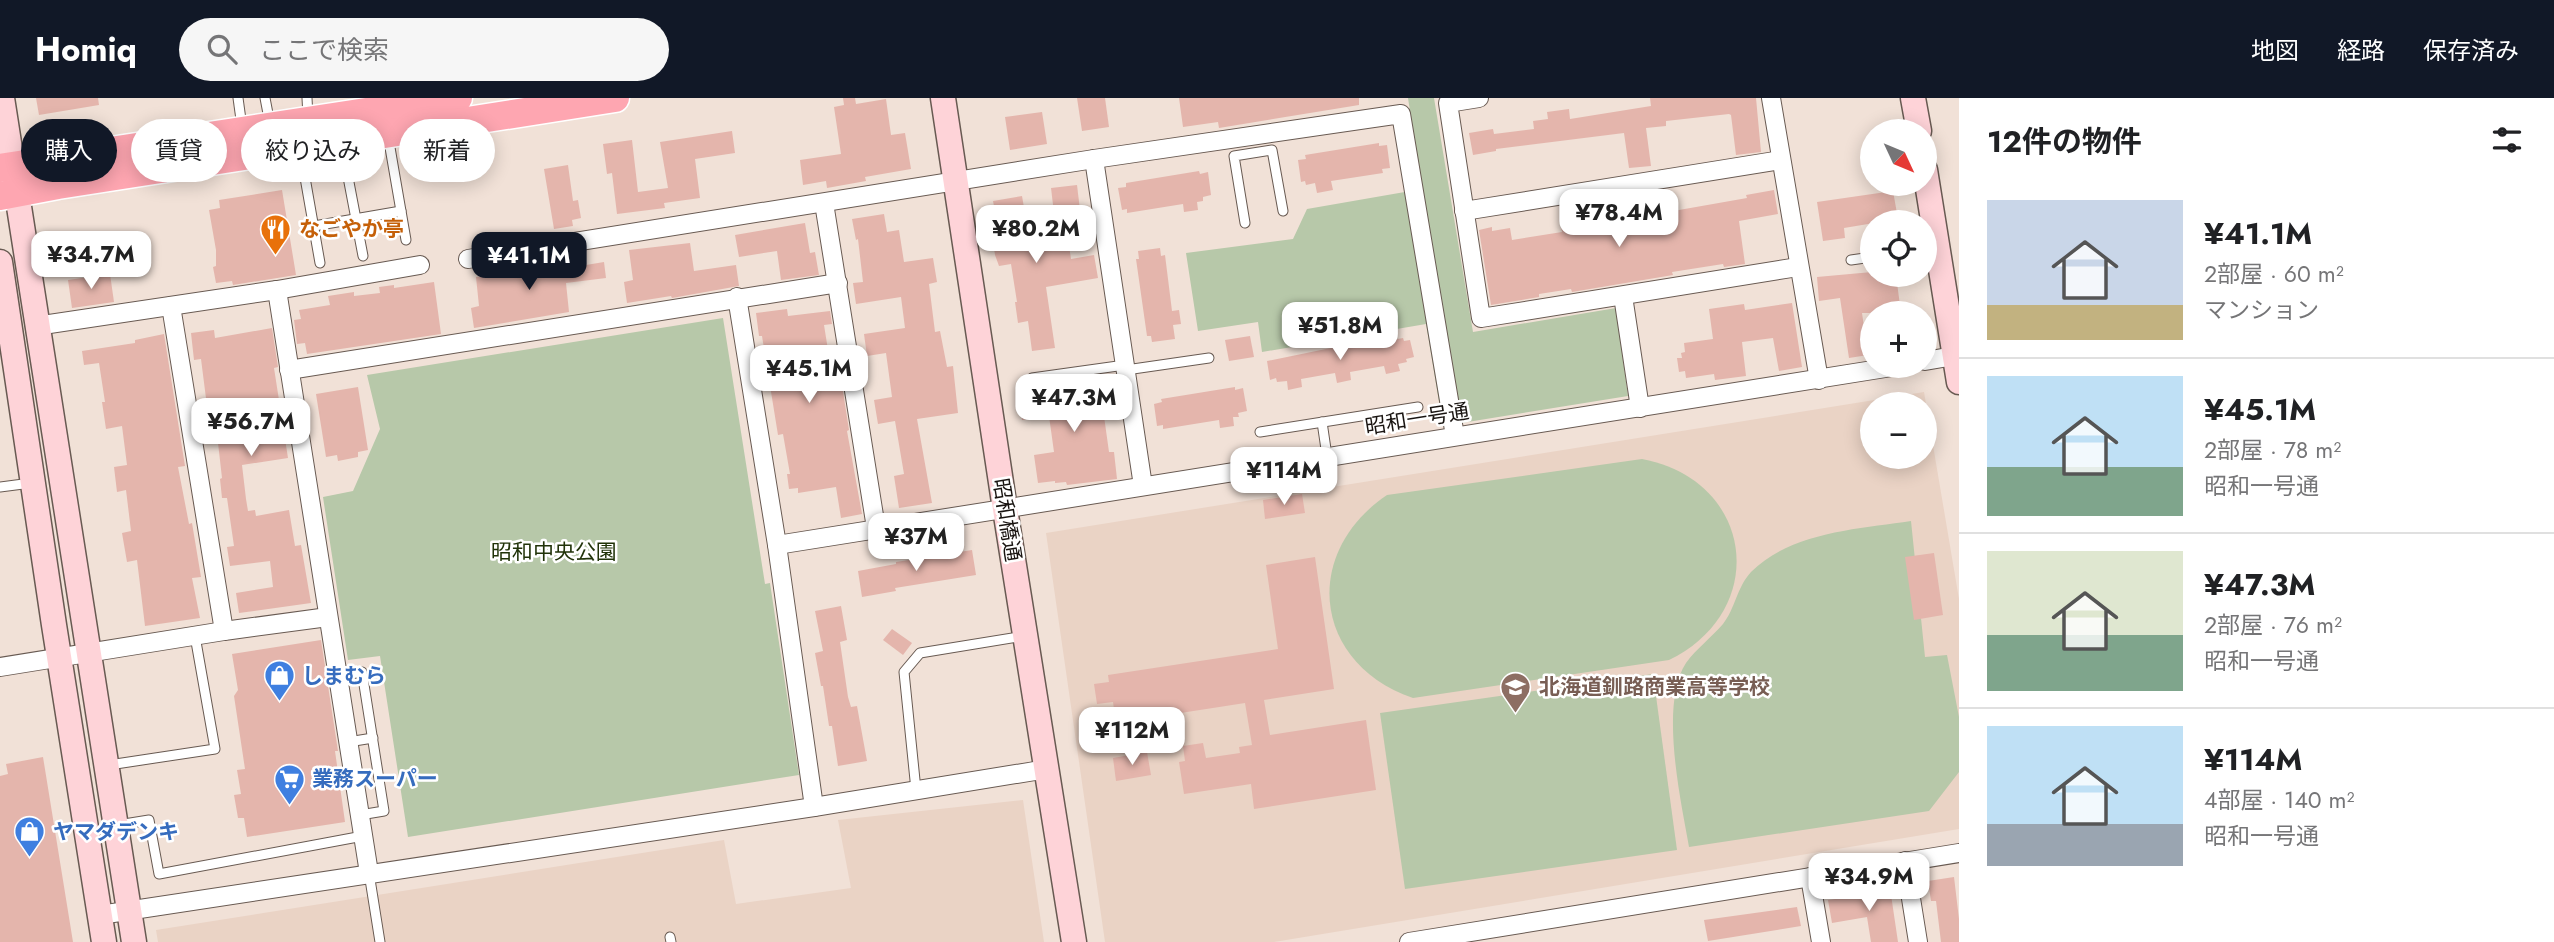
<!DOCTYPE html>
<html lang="ja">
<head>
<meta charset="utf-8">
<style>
  body { margin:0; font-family:Jost,"Noto Sans JP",sans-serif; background:#f6f6f6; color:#202124; height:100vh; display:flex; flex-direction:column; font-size:26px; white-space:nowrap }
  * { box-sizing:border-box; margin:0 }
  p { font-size:23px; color:#757577 }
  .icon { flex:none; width:38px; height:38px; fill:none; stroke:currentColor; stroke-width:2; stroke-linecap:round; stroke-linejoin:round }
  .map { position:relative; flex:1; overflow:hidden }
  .panel { display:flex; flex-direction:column; background:#fff; width:595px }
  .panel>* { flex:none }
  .top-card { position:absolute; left:21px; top:21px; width:665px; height:63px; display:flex; gap:14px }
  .needle { width:46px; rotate:134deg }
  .tools { position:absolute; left:1860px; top:21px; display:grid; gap:14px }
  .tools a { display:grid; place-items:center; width:77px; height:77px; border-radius:50%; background:#fff; box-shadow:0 4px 18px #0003; font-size:35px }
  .price { position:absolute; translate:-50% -60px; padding:0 16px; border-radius:14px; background:#fff; color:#222; font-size:23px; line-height:46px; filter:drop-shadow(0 2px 4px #0008) }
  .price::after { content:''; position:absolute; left:50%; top:42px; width:21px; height:16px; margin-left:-10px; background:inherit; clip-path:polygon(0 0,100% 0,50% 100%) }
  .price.active { background:#111827; color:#fff }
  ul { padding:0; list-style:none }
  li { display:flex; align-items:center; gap:21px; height:175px; padding:0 28px }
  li+li { border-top:2px solid #e0e0e0 }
  li span { display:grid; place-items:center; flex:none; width:196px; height:140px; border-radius:0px; color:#555 }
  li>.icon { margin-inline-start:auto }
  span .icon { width:84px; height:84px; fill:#fffc; stroke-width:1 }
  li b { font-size:30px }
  h2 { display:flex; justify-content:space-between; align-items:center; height:84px; padding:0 28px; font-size:30px }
  .chip { padding:0 24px; border-radius:32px; background:#fff; box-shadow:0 4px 18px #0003; font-size:24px; line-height:63px }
  .chip.active { background:#111827; color:#fff }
  header { display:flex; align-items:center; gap:42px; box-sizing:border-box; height:98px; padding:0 35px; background:#111827; color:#fff }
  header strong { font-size:33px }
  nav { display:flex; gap:38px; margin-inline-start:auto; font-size:24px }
  .search { width:490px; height:63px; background:#f6f6f6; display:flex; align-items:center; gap:18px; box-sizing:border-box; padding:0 24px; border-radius:38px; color:#757577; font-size:26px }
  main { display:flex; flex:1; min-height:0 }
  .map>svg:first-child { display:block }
</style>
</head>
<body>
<header>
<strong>Homiq</strong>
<div class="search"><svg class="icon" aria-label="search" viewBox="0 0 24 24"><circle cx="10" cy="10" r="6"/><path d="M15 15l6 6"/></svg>ここで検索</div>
<nav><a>地図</a><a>経路</a><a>保存済み</a></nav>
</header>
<main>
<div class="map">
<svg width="1959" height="844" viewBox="0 0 1959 844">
  <rect width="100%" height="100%" fill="#f1e1d7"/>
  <g fill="#ead3c5" fill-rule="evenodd">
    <path d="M1924 294 1959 501V731L1274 844H1105L1046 435ZM1872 306H1925V359H1872Z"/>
    <polygon points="1023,702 1044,844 158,844 156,832 724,742 736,806 851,790 838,722"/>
  </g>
  <g fill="#b7c8a9">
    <polygon points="1408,0 1434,0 1473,234 1616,210 1628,298 1443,328 1426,226 1262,254 1258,224 1198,233 1186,155 1293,141 1307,111 1422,91"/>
    <polygon points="723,220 765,486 770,485 799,677 408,739 380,558 348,562 323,399 353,393 380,331 367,277"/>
    <path d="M1642 361C1754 382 1771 512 1669 562L1413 600C1314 566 1300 456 1387 397Z"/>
    <path d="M1911 423 1925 559 1947 557 1959 619V674L1929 713 1689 749C1681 703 1659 606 1686 565 1696 551 1712 539 1723 526 1735 511 1737 489 1751 474 1791 434 1858 431 1911 423Z"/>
    <polygon points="1653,576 1677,752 1405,791 1380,615"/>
  </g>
  <g fill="#e4b5ac">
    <polygon points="36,0 98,0 99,7 39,17"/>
    <polygon points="843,0 855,0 856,6 886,1 891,37 905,35 911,71 865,79 866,83 827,90 826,83 803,87 800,62 841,56 834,9 844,7"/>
    <polygon points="1077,0 1105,0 1109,29 1082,33"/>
    <polygon points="1179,0 1359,0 1359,7 1219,30 1218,24 1183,29"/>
    <polygon points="1650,0 1756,0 1761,54 1736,57 1731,17 1729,16 1666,23 1666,28 1646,30 1651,68 1629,70 1624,35 1496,51 1496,53 1473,57 1469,35 1493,31 1494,36 1534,31 1533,23 1548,21 1547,14 1569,11 1570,21 1651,8"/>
    <polygon points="1042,14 1047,46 1010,52 1005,19"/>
    <polygon points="732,33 735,55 695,61 700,100 664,105 665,110 617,116 612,75 607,76 603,46 632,42 638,94 668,90 660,44"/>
    <polygon points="1379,45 1379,48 1387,47 1390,70 1382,71 1383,75 1331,83 1333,92 1317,95 1315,85 1306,87 1305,83 1301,84 1298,62 1306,61 1305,57"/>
    <polygon points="568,67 573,103 578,102 581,120 572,122 573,128 554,131 544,71"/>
    <polygon points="1199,73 1200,76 1208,74 1211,97 1203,99 1203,103 1197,104 1198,112 1184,114 1183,106 1127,115 1127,111 1122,112 1118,90 1126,89 1126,85"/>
    <polygon points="1077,87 1080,112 1054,115 1051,90"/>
    <polygon points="282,92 296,177 233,187 232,183 216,185 213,169 216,168 216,152 209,112 220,110 219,102"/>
    <polygon points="1774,92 1778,116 1739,123 1745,166 1724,169 1723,166 1672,174 1673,177 1572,194 1571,191 1539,196 1539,199 1491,207 1479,132 1492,129 1492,133 1510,130 1512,142 1562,134 1561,129 1636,118 1635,113 1661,108 1662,115 1747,100 1746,97"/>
    <polygon points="1893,93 1898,121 1844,130 1845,140 1823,143 1817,104"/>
    <polygon points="1022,98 1027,127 1065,120 1071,161 1094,157 1098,180 1046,189 1055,250 1032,253 1028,223 1018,225 1015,204 1017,204 1011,166 999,168 995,157 991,129 998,128 993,103"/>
    <polygon points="884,116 887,134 899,132 904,164 933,160 937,184 929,186 935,234 940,233 947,269 953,268 958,315 917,321 932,405 899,410 894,378 904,376 895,323 878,326 874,302 892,299 886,255 867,258 864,236 905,230 901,199 856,206 853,185 863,184 858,141 856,142 852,121"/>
    <polygon points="805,125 810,155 815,154 819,177 781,182 777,153 739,159 735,137"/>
    <polygon points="690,145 694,173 736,167 739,188 672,200 671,198 627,205 624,184 633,182 629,152"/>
    <polygon points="1160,150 1161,158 1165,157 1172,213 1179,212 1181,226 1173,227 1175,241 1152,244 1151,238 1147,238 1136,161 1139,161 1138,153"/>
    <polygon points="559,163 560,167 574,165 580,168 604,164 606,180 566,185 569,214 474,230 471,210 479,208 476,179 523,173 522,169"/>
    <polygon points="1872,174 1872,177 1896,177 1901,215 1862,215 1868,257 1849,260 1840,200 1819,203 1817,179"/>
    <polygon points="110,176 114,204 72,210 68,182"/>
    <polygon points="434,184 441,236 307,256 305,245 297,246 294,222 301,221 299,212 330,207 328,198 354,194 354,198 380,195 379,189 394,187 394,190"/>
    <polygon points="1792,205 1802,269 1779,273 1773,240 1742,244 1746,278 1715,282 1714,276 1686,280 1685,273 1679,274 1677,260 1682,260 1681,255 1685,254 1684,245 1713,241 1709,211 1744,206 1745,212"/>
    <polygon points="787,211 788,218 830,213 832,226 824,227 828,252 832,252 838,287 842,287 849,332 847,333 862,416 841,420 836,389 798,395 798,390 789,391 787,376 790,376 783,336 778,337 762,238 759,238 756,215"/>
    <polygon points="272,230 278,269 274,270 288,360 242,367 246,401 248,413 255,412 256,418 289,412 295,448 301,447 311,505 239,515 236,495 273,489 270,463 230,468 227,449 234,448 227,400 222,400 220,381 222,380 217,336 206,338 203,317 208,316 201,261 194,262 191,235 214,232 215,240"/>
    <polygon points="164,236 185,368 178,369 189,426 192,425 201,479 192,480 200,520 145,528 137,462 127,464 122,435 131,433 126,392 117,394 114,369 127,367 122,328 106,331 102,304 105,304 99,265 84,267 82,253 135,245 135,242"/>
    <polygon points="1250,238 1254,259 1229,263 1225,242"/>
    <polygon points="1403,240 1404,243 1410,242 1414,259 1406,261 1407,264 1398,266 1400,273 1386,276 1384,268 1350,274 1351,282 1337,285 1335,275 1301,281 1302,289 1288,292 1287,283 1277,284 1276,280 1270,282 1267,263 1355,245 1355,249"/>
    <polygon points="1112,284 1115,310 1103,311 1109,354 1114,354 1117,381 1067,387 1066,384 1055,385 1055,383 1038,385 1034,357 1054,354 1049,318 1022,322 1019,298"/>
    <polygon points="358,289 368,352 358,354 358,359 338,363 337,357 326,359 316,296"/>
    <polygon points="1235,289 1235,292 1243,290 1247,313 1238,315 1239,319 1233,319 1234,328 1220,330 1219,322 1163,331 1163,327 1157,328 1154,306 1162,304 1161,301"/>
    <polygon points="1302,396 1305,415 1265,421 1263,402"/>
    <polygon points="972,452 976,477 895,490 896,493 862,499 858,473 896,466 896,464"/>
    <polygon points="1934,455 1943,517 1914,522 1905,459"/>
    <polygon points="1315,459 1334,591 1264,602 1270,637 1366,622 1376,692 1254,711 1251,686 1184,696 1179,664 1185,663 1183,648 1203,645 1206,660 1240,655 1239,649 1252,647 1245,605 1116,625 1113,604 1097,606 1094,586 1109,584 1108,577 1278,551 1266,467"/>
    <polygon points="841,508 847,542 840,544 848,599 851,609 857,608 867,663 838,668 832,628 829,628 823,588 821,588 815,555 823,553 815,513"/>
    <polygon points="892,531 912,545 903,557 883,542"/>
    <polygon points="321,542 338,653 335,653 345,724 247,739 244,720 238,720 234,697 241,696 237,672 245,671 234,598 238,592 232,556"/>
    <polygon points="1147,654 1151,677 1116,683 1113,660"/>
    <polygon points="43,659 73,844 0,844 0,678 8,676 6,666"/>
    <polygon points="1954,779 1959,821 1959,844 1941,844 1936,803 1931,803 1928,783"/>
    <polygon points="1890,790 1898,844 1871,844 1867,819 1832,825 1828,802 1864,797 1863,794"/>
    <polygon points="1797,809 1801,828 1708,843 1704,822"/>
  </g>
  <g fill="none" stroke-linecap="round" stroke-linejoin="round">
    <defs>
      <g id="lane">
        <polyline points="238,0 242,29"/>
        <polyline points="265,0 270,26"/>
        <polyline points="307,0 308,19"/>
        <polyline points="388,38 406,142"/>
        <polyline points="300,51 320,165"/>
        <polyline points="348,79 363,158"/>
        <polyline points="1245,125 1234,58 1272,52 1283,113"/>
        <polyline points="314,128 401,113"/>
        <polyline points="1851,162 1872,159"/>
        <polyline points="1126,272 1209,260"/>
        <polyline points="1032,280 1125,267"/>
        <polyline points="1322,324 1327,358"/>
        <polyline points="1260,334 1418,309"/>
        <polyline points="0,389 31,385"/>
        <polyline points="338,578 362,574 384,713 360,717"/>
        <polyline points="348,644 373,640"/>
        <polyline points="109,667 215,651 195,538"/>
        <polyline points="916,692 904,574 920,555 1024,538"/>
        <polyline points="118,727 149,722 159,776 363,738"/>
        <polyline points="369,775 380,844"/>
        <polyline points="670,839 671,844"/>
      </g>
      <g id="street">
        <polyline points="1479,0 1448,5 1481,220 1798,169"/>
        <polyline points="1771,0 1819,282"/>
        <polyline points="1094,61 1143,388"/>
        <polyline points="824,105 876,430"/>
        <polyline points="1464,113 1781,62"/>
        <polyline points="468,161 1094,61 1401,16 1455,338"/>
        <polyline points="277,192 369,775"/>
        <polyline points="1623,198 1640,310"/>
        <polyline points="737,199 777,447 814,709"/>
        <polyline points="171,208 224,533"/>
        <polyline points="36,228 277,192 420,167"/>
        <polyline points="1925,263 1959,257"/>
        <polyline points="289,272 838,185"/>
        <polyline points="777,447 1898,268"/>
        <polyline points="0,569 224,533 328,519"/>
        <polyline points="1905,763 1918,844"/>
        <polyline points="1810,779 1821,844"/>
        <polyline points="100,817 814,709 1047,671"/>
        <polyline points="1409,844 1959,755"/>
      </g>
      <g id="secondary">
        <polyline points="2,0 134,844"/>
        <polyline points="943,0 1005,411 1074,844"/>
        <polyline points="1913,0 1919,33"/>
        <polyline points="1925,72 1959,284"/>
        <polyline points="0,164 54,527 104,844"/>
      </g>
      <g id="primary">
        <polyline points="0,70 458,0"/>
        <polyline points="0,98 58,87 615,0"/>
      </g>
    </defs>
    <use href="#lane" stroke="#685a52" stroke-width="11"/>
    <use href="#street" stroke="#685a52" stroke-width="20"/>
    <use href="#secondary" stroke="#685a52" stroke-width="27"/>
    <use href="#primary" stroke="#fff" stroke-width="31"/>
    <use href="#lane" stroke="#fff" stroke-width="9"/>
    <use href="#street" stroke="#fff" stroke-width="18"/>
    <use href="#secondary" stroke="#fed3d8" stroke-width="24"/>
    <use href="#primary" stroke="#fea6b1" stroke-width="28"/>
  </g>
  <defs>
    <symbol id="restaurant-pin" viewBox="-11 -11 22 30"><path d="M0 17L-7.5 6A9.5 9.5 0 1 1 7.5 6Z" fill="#e8710a" stroke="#fff"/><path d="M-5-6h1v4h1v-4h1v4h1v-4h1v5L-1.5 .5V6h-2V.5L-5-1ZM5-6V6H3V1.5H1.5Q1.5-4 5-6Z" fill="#fff"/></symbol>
    <symbol id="shop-pin" viewBox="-11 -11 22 30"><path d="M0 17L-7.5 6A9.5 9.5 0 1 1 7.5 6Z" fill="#3f7fe0" stroke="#fff"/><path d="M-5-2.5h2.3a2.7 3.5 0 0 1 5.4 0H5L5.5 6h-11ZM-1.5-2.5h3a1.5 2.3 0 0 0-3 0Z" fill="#fff"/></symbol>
    <symbol id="school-pin" viewBox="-11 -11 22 30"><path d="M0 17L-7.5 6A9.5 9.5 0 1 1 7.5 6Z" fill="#8d6e63" stroke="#fff"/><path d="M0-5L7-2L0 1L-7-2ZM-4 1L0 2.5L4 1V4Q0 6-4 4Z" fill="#fff"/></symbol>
    <symbol id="supermarket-pin" viewBox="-11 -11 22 30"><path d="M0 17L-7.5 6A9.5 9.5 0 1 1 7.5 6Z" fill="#3f7fe0" stroke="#fff"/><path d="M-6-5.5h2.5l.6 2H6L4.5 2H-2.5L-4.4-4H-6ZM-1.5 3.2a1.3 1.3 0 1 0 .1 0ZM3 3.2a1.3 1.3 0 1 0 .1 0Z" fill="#fff"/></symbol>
  </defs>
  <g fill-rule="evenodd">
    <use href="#restaurant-pin" x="258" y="114" width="35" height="47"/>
    <use href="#shop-pin" x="262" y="560" width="35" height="47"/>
    <use href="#school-pin" x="1498" y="572" width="35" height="47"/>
    <use href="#supermarket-pin" x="272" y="664" width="35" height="47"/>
    <use href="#shop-pin" x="12" y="716" width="35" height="47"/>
  </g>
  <g text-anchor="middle" stroke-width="5" stroke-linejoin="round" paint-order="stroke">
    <g font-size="21" font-weight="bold" fill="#c56008" stroke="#fff" text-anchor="start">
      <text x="299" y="138">なごやか亭</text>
    </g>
    <g font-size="21" fill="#191411" stroke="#fff">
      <text transform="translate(1417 321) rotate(-9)" y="7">昭和一号通</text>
      <text transform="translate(1007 422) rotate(81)" y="7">昭和橋通</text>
    </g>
    <g font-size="21" fill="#213309" stroke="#fff">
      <text x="554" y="461">昭和中央公園</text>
    </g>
    <g font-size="21" font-weight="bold" fill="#366cbe" stroke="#fff" text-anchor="start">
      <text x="302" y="585">しまむら</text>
      <text x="312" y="688">業務スーパー</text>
      <text x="53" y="741">ヤマダデンキ</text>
    </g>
    <g font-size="21" font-weight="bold" fill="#785e54" stroke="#fff" text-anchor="start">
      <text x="1539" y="596">北海道釧路商業高等学校</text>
    </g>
  </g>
</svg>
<div class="tools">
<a><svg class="needle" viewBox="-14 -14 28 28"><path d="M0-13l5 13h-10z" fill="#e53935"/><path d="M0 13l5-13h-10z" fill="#757577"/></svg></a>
<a><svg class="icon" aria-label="locate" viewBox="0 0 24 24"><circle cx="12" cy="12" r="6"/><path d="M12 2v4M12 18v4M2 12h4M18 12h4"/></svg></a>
<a>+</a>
<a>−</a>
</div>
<b class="price" style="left:1619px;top:151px">¥78.4M</b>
<b class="price" style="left:1036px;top:167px">¥80.2M</b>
<b class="price" style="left:91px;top:193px">¥34.7M</b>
<b class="price active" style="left:529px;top:194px">¥41.1M</b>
<b class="price" style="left:1340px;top:264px">¥51.8M</b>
<b class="price" style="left:809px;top:307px">¥45.1M</b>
<b class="price" style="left:1074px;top:336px">¥47.3M</b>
<b class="price" style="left:251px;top:360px">¥56.7M</b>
<b class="price" style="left:1284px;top:409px">¥114M</b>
<b class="price" style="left:916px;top:475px">¥37M</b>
<b class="price" style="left:1132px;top:669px">¥112M</b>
<b class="price" style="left:1869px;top:815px">¥34.9M</b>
<div class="top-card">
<a class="chip active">購入</a>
<a class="chip">賃貸</a>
<a class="chip">絞り込み</a>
<a class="chip">新着</a>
</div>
</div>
<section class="panel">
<h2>12件の物件<svg class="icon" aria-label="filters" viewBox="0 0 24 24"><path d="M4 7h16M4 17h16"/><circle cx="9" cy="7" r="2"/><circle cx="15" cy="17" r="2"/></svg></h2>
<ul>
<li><span style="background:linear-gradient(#c9d6e8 75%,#c2b280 0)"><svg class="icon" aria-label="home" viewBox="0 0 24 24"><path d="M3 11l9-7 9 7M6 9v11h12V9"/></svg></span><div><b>¥41.1M</b><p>2部屋 · 60 m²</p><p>マンション</p></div></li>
<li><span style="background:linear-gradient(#bfe0f5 65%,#7fa58c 0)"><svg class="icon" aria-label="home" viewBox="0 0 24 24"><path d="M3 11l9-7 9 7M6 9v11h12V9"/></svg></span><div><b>¥45.1M</b><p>2部屋 · 78 m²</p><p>昭和一号通</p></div></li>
<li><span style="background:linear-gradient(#dfe7d0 60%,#7fa58c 0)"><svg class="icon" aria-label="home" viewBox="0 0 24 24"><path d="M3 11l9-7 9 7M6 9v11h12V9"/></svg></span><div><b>¥47.3M</b><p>2部屋 · 76 m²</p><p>昭和一号通</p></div></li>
<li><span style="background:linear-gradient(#bfe0f5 70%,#9aa5b1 0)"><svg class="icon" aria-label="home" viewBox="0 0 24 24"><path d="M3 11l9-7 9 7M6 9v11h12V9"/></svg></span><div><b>¥114M</b><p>4部屋 · 140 m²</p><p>昭和一号通</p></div></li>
</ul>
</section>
</main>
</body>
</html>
